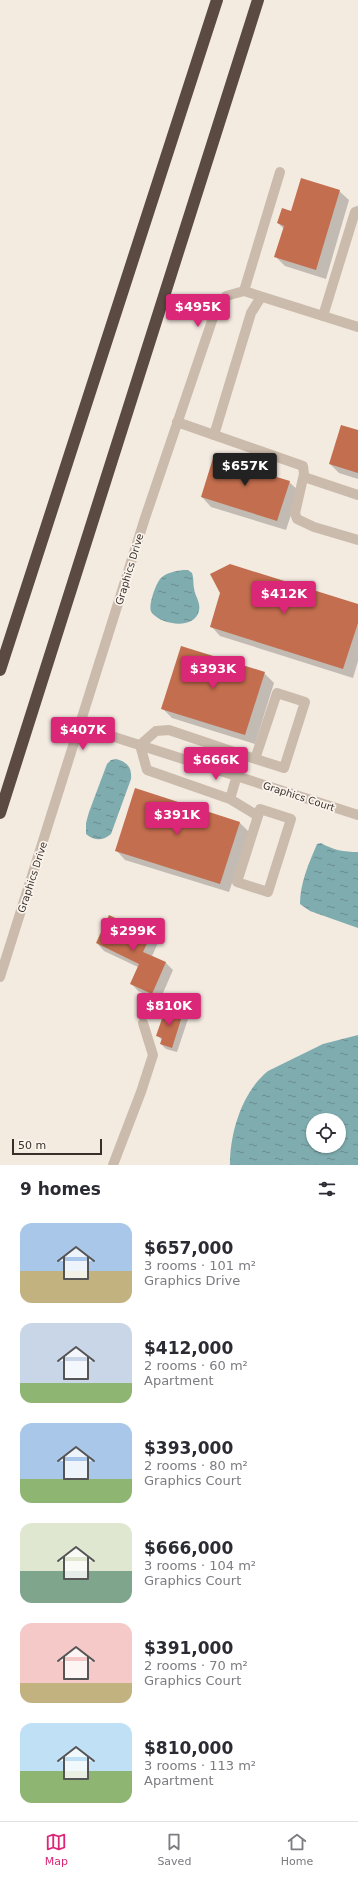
<!DOCTYPE html>
<html lang="en">
<head>
<meta charset="utf-8">
<style>
  body { margin:0; font-family:"DejaVu Sans",sans-serif; background:#f7f7f7; color:#2b2b33; height:100vh; display:flex; flex-direction:column; font-size:15px; white-space:nowrap }
  * { box-sizing:border-box; margin:0 }
  p { font-size:13px; color:#7c7c81 }
  .icon { flex:none; width:22px; height:22px; fill:none; stroke:currentColor; stroke-width:2; stroke-linecap:round; stroke-linejoin:round }
  .map { position:relative; height:1165px; overflow:hidden }
  .drawer { display:flex; flex-direction:column; background:#fff; flex:1 }
  .drawer>* { flex:none }
  .fabs { position:absolute; left:306px; top:1113px; display:grid; gap:8px }
  .fabs a { display:grid; place-items:center; width:40px; height:40px; border-radius:50%; background:#fff; box-shadow:0 1px 3px #0004; font-size:20px }
  .scale { position:absolute; left:12px; bottom:10px; width:90px; box-sizing:border-box; padding-left:4px; border:2px solid #39302b; border-top:0; font-size:11px; line-height:14px; white-space:nowrap; color:#39302b; -webkit-text-stroke:3px #faf4ed; paint-order:stroke }
  .price { position:absolute; translate:-50% -34px; padding:0 9px; border-radius:4px; background:#db2777; color:#fff; font-size:13px; line-height:26px; filter:drop-shadow(0 1px 2px #0008) }
  .price::after { content:''; position:absolute; left:50%; top:24px; width:12px; height:9px; margin-left:-6px; background:inherit; clip-path:polygon(0 0,100% 0,50% 100%) }
  .price.current { background:#222; color:#fff }
  ul { padding:0; list-style:none }
  li { display:flex; align-items:center; gap:12px; height:100px; padding:0 20px }
  li span { display:grid; place-items:center; flex:none; width:112px; height:80px; border-radius:12px; color:#555 }
  li>.icon { margin-inline-start:auto }
  span .icon { width:48px; height:48px; fill:#fffc; stroke-width:1 }
  li b { font-size:17px }
  h2 { display:flex; justify-content:space-between; align-items:center; height:48px; padding:0 20px; font-size:17px }
  .tabs { display:flex; justify-content:space-around; align-items:center; height:56px; border-top:1px solid #e1e1e2; background:#fff; font-size:11px; color:#7c7c81 }
  .tabs a { display:grid; justify-items:center; gap:2px }
  .tabs .current { color:#db2777 }
  .map>svg:first-child { display:block }
</style>
</head>
<body>
<div class="map">
<svg width="358" height="1165" viewBox="0 0 358 1165">
  <defs>
    <pattern id="water-ripples" width="26" height="14" patternUnits="userSpaceOnUse"><rect width="26" height="14" fill="#7facaf"/><path d="M2 4q2-2 4 0t4 0M15 11q2-2 4 0t4 0" fill="none" stroke="#698c8f"/></pattern>
  </defs>
  <rect width="100%" height="100%" fill="#f3eae0"/>
  <g fill="url(#water-ripples)" fill-rule="evenodd">
    <path d="M183 570H188L192 573C194 579 193 583 194 588 195 597 201 602 199 611 194 630 162 625 152 613 147 607 156 584 160 579 165 573 175 571 183 570Z"/>
    <path d="M116 759C127 762 132 767 131 779L111 834C103 841 94 841 86 834V823L89 812 107 764 111 760Z"/>
    <path d="M321 843C333 850 344 852 358 852V928L310 911 300 904C300 883 309 863 317 844Z"/>
    <path d="M358 1035V1165H230C230 1132 242 1092 268 1071L323 1044ZM313 1120H339V1146H313Z"/>
  </g>
  <g fill="#0003">
    <polygon points="339,191 349,200 326,279 285,266 276,257 284,229 278,223 292,212"/>
    <polygon points="358,431 358,479 339,473 330,464"/>
    <polygon points="263,464 272,473 271,476 289,482 299,491 286,530 211,507 202,497 246,466"/>
    <polygon points="221,593 358,605 358,661 353,678 220,636 211,626"/>
    <polygon points="264,673 274,683 255,744 172,718 162,708"/>
    <polygon points="239,822 249,832 229,892 125,860 116,850"/>
    <polygon points="151,936 158,943 152,956 166,963 173,970 160,1000 138,991 131,983 138,967 104,951 97,943"/>
    <polygon points="183,1014 188,1019 177,1052 166,1049 161,1044 162,1040 157,1035"/>
  </g>
  <g fill="#c36e4e">
    <polygon points="301,178 340,190 316,270 274,257 284,226 277,223 282,208 291,211"/>
    <polygon points="341,425 358,430 358,473 329,464"/>
    <polygon points="214,455 245,465 248,458 263,463 260,472 290,481 277,521 201,497"/>
    <polygon points="230,564 358,604 358,623 343,669 210,627 220,593 210,574"/>
    <polygon points="181,646 265,672 245,735 161,709"/>
    <polygon points="135,788 240,822 220,884 115,851"/>
    <polygon points="109,915 151,935 143,952 166,962 152,994 130,984 139,964 96,943"/>
    <polygon points="166,1007 183,1013 172,1048 160,1044 162,1038 156,1036"/>
  </g>
  <g fill="none" stroke-linecap="round" stroke-linejoin="round">
    <g stroke="#cbbbac" stroke-width="10">
      <polyline points="244,291 280,172"/>
      <polyline points="323,316 355,212 358,211"/>
      <polyline points="177,422 303,466 304,474 295,513 297,519 314,527 358,540"/>
      <polyline points="214,435 251,313 261,297"/>
      <polyline points="304,477 358,495"/>
      <polyline points="80,726 358,815"/>
      <polyline points="243,755 284,768 305,702 277,693 255,759"/>
      <polyline points="230,799 243,755 169,730 156,731 140,745 147,770 230,799 258,816 237,882 268,892 291,819 260,809 258,816"/>
      <polyline points="0,977 145,518 216,309 226,296 244,291 358,327"/>
      <polyline points="113,1165 141,1092 153,1055 143,1023"/>
    </g>
    <g stroke="#5a4a42" stroke-width="12">
      <polyline points="0,670 217,0"/>
      <polyline points="0,813 258,0"/>
    </g>
  </g>
  <g text-anchor="middle" stroke-width="3.5" stroke-linejoin="round" paint-order="stroke">
    <g font-size="10" fill="#39302b" stroke="#faf4ed">
      <text transform="translate(129 569) rotate(-73)" y="4">Graphics Drive</text>
      <text transform="translate(299 796) rotate(18)" y="4">Graphics Court</text>
      <text transform="translate(32 877) rotate(-72)" y="4">Graphics Drive</text>
    </g>
  </g>
</svg>
<div class="fabs">
<a><svg class="icon" aria-label="locate" viewBox="0 0 24 24"><circle cx="12" cy="12" r="6"/><path d="M12 2v4M12 18v4M2 12h4M18 12h4"/></svg></a>
</div>
<div class="scale">50 m</div>
<b class="price" style="left:198px;top:328px">$495K</b>
<b class="price current" style="left:245px;top:487px">$657K</b>
<b class="price" style="left:284px;top:615px">$412K</b>
<b class="price" style="left:213px;top:690px">$393K</b>
<b class="price" style="left:83px;top:751px">$407K</b>
<b class="price" style="left:216px;top:781px">$666K</b>
<b class="price" style="left:177px;top:836px">$391K</b>
<b class="price" style="left:133px;top:952px">$299K</b>
<b class="price" style="left:169px;top:1027px">$810K</b>
</div>
<section class="drawer">
<h2>9 homes<svg class="icon" aria-label="filters" viewBox="0 0 24 24"><path d="M4 7h16M4 17h16"/><circle cx="9" cy="7" r="2"/><circle cx="15" cy="17" r="2"/></svg></h2>
<ul>
<li><span style="background:linear-gradient(#a9c7e8 60%,#c2b280 0)"><svg class="icon" aria-label="home" viewBox="0 0 24 24"><path d="M3 11l9-7 9 7M6 9v11h12V9"/></svg></span><div><b>$657,000</b><p>3 rooms · 101 m²</p><p>Graphics Drive</p></div></li>
<li><span style="background:linear-gradient(#c9d6e8 75%,#8fb573 0)"><svg class="icon" aria-label="home" viewBox="0 0 24 24"><path d="M3 11l9-7 9 7M6 9v11h12V9"/></svg></span><div><b>$412,000</b><p>2 rooms · 60 m²</p><p>Apartment</p></div></li>
<li><span style="background:linear-gradient(#a9c7e8 70%,#8fb573 0)"><svg class="icon" aria-label="home" viewBox="0 0 24 24"><path d="M3 11l9-7 9 7M6 9v11h12V9"/></svg></span><div><b>$393,000</b><p>2 rooms · 80 m²</p><p>Graphics Court</p></div></li>
<li><span style="background:linear-gradient(#dfe7d0 60%,#7fa58c 0)"><svg class="icon" aria-label="home" viewBox="0 0 24 24"><path d="M3 11l9-7 9 7M6 9v11h12V9"/></svg></span><div><b>$666,000</b><p>3 rooms · 104 m²</p><p>Graphics Court</p></div></li>
<li><span style="background:linear-gradient(#f6c9c9 75%,#c2b280 0)"><svg class="icon" aria-label="home" viewBox="0 0 24 24"><path d="M3 11l9-7 9 7M6 9v11h12V9"/></svg></span><div><b>$391,000</b><p>2 rooms · 70 m²</p><p>Graphics Court</p></div></li>
<li><span style="background:linear-gradient(#bfe0f5 60%,#8fb573 0)"><svg class="icon" aria-label="home" viewBox="0 0 24 24"><path d="M3 11l9-7 9 7M6 9v11h12V9"/></svg></span><div><b>$810,000</b><p>3 rooms · 113 m²</p><p>Apartment</p></div></li>
</ul>
</section>
<nav class="tabs">
<a class="current"><svg class="icon" aria-label="map" viewBox="0 0 24 24"><path d="M3 6l6-2 6 2 6-2v14l-6 2-6-2-6 2zM9 4v14M15 6v14"/></svg>Map</a>
<a><svg class="icon" aria-label="saved" viewBox="0 0 24 24"><path d="M7 4h10v16l-5-4-5 4z"/></svg>Saved</a>
<a><svg class="icon" aria-label="home" viewBox="0 0 24 24"><path d="M3 11l9-7 9 7M6 9v11h12V9"/></svg>Home</a>
</nav>
</body>
</html>
